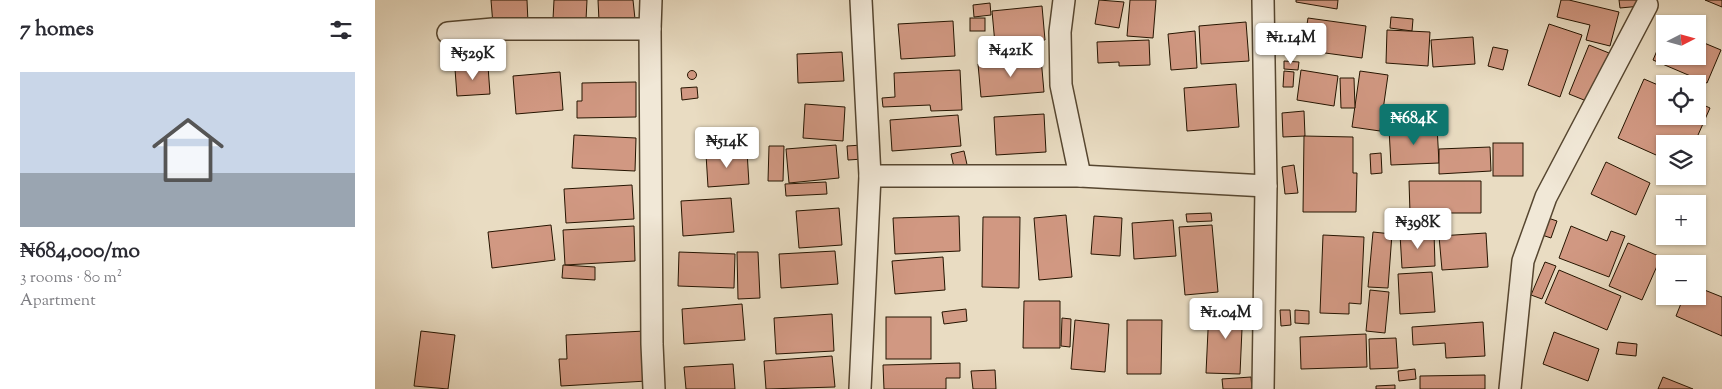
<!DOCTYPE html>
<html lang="en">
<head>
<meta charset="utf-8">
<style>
  body { margin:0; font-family:"Sorts Mill Goudy",serif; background:#f2f2f3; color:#2b2b33; height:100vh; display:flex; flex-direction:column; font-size:19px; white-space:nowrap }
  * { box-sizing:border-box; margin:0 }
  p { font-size:16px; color:#7c7c81 }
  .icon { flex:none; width:28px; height:28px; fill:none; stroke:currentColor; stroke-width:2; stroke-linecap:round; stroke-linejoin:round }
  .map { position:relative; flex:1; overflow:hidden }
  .panel { display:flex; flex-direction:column; background:#fff; width:375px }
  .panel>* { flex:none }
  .needle { width:32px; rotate:84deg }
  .tools { position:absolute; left:1281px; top:15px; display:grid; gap:10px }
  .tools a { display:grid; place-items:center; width:50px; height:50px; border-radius:0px; background:#fff; box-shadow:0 1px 4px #0004; font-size:25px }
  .price { position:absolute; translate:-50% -42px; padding:0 11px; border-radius:5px; background:#fff; color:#222; font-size:16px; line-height:32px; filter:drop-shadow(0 1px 2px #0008) }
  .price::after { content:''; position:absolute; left:50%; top:30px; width:15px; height:11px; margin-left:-8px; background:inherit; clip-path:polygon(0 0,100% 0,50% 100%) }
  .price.current { background:#0f766e; color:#fff }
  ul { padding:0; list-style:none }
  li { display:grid; align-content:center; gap:10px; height:265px; padding:0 20px }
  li+li { border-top:1px solid #e1e1e2 }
  li span { display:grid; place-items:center; height:155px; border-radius:0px; color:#555 }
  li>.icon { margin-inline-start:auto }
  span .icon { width:90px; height:90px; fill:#fffc; stroke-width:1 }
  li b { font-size:21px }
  h2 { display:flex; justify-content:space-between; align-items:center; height:60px; padding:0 20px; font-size:21px }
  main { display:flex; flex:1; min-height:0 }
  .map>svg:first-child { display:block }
</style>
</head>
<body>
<main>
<section class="panel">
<h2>7 homes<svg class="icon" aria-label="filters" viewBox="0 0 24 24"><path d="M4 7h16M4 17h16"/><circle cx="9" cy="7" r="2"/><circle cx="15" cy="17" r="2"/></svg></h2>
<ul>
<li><span style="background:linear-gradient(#c9d6e8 65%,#9aa5b1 0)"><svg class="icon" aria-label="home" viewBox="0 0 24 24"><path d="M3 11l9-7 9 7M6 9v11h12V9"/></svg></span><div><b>₦684,000/mo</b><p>3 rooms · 80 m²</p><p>Apartment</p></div></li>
</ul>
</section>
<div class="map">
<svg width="1347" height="389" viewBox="0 0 1347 389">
  <rect width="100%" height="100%" fill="#e9dcc2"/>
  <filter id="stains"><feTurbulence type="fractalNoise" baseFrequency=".004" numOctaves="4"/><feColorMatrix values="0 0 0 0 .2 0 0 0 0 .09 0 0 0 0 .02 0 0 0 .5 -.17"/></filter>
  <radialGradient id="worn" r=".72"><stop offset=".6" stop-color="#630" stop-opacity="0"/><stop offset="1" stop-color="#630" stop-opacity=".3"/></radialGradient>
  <g fill="#d19882" stroke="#251400">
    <polygon points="116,0 152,0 153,23 118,25"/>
    <polygon points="179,0 212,0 211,20 178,19"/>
    <polygon points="223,0 258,0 260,19 224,21"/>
    <polygon points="724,0 749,2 744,28 720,24"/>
    <polygon points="755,0 781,0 778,38 752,36"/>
    <polygon points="921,0 963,0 962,9 921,2"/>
    <polygon points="1186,0 1194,0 1244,12 1235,46 1211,40 1215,25 1182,17"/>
    <polygon points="1244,0 1265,0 1266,6 1245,8"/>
    <polygon points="1330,0 1347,0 1347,7"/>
    <polygon points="615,3 616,15 599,17 598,5"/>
    <polygon points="667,6 670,40 620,44 617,11"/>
    <polygon points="1016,17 1038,19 1037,31 1015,28"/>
    <rect x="595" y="18" width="15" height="13"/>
    <polygon points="933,18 991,26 987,58 928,50"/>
    <polygon points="578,21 580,56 526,59 523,24"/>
    <polygon points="871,22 874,61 826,64 824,26"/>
    <polygon points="1174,24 1207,35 1185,97 1153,85"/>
    <polygon points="1012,30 1055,32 1053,66 1011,63"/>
    <polygon points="820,31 822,68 796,70 793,34"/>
    <polygon points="1290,32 1290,56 1322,56 1322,40 1346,50 1332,83 1278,60"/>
    <polygon points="1098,37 1100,64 1058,67 1056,40"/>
    <polygon points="774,40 775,65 744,66 744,62 723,63 722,42"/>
    <polygon points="1214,45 1234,53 1214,102 1194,94"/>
    <polygon points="1118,47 1133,50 1128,70 1113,66"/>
    <polygon points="467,52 469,81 423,83 422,54"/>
    <polygon points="666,58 669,92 606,97 603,64"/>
    <polygon points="909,61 924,62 923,70 909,69"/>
    <polygon points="113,66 115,94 82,96 80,69"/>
    <polygon points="585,70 587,110 556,111 555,105 508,107 507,98 520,97 519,73"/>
    <polygon points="926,70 963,76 959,106 922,100"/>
    <circle cx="317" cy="75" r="4.5"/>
    <polygon points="909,71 919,72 918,87 908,87"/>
    <polygon points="985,71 1013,75 1005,131 977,127"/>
    <polygon points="185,72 188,110 141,114 138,76"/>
    <polygon points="965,78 979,78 980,108 966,108"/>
    <polygon points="1269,79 1290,88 1290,116 1322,116 1322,102 1335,108 1319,144 1290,144 1290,159 1243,138"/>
    <polygon points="261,82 261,117 202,118 202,101 207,101 207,83"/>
    <polygon points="861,84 864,127 812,131 809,88"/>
    <polygon points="322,87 323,98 307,100 306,88"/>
    <polygon points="430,104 470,107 468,141 428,138"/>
    <polygon points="929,111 930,136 908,137 907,113"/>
    <polygon points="669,114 671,152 621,155 619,117"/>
    <polygon points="583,115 586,146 517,151 515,120"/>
    <polygon points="1062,126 1064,163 1016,165 1014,129"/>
    <polygon points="199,135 261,138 260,171 197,168"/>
    <polygon points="929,136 978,137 978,173 982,173 981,212 928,212"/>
    <rect x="1118" y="143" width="30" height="33"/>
    <polygon points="461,145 464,178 414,183 411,149"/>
    <polygon points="487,145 488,159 473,160 472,146"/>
    <polygon points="394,146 409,146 408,181 393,181"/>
    <polygon points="1115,147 1116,171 1064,174 1064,149"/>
    <polygon points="372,151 374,184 333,187 331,154"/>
    <polygon points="589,151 593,169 580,172 576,154"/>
    <polygon points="1006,153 1007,173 996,174 995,154"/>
    <polygon points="1231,162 1275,183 1261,215 1216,194"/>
    <polygon points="919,165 923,193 910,194 907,167"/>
    <polygon points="1034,181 1106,181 1106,213 1035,213"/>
    <polygon points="451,182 452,194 411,196 410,184"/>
    <polygon points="257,185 259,219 191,223 189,189"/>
    <polygon points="356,198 359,232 308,236 306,201"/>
    <polygon points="464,208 467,245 424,248 421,211"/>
    <polygon points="836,213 837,221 812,222 811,214"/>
    <polygon points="691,215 697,277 664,280 659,218"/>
    <polygon points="584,216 585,251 520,254 518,218"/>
    <polygon points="719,216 747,218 745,256 716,254"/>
    <polygon points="608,217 645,217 644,288 607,287"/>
    <polygon points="1173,218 1182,221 1176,238 1167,235"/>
    <polygon points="798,220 801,256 759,259 757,223"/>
    <polygon points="176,225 180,260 117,268 113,232"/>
    <polygon points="837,225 843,292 810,295 804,227"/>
    <polygon points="259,226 260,261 190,265 188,230"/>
    <polygon points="1196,226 1232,241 1236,231 1250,236 1234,277 1184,258"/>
    <polygon points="998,232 1017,234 1013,288 993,287"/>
    <polygon points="1059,232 1060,266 1027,268 1025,234"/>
    <polygon points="1111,233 1113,267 1067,270 1064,236"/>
    <polygon points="948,235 989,237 986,304 974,303 974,314 945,313"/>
    <polygon points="1253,243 1286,257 1267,300 1234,286"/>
    <polygon points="460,251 463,284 406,288 404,254"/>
    <polygon points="304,252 360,254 359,288 303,286"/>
    <polygon points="362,252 383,252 385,298 363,299"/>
    <polygon points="568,257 570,290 520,294 517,261"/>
    <polygon points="1170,262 1181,266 1167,299 1156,295"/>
    <polygon points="188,265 220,267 220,280 187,278"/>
    <polygon points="1184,270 1246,296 1232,330 1170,303"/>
    <polygon points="1057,272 1060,312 1025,314 1023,274"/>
    <polygon points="1322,287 1347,297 1347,336 1301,316 1309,296 1322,296"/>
    <polygon points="995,290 1014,292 1010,333 991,331"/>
    <polygon points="649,301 685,301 685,348 648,348"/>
    <polygon points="367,304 370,340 309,344 307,309"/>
    <polygon points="591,309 592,321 569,324 567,312"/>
    <polygon points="834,309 877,311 876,329 867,329 865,374 831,373"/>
    <polygon points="905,310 915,310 916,325 906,326"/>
    <polygon points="920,310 934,311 934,324 920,323"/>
    <polygon points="457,314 459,351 401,354 399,318"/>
    <rect x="511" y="317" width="45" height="42"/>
    <polygon points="687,318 696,319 695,347 686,346"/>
    <polygon points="700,320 734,324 730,372 696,369"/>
    <polygon points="752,320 787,320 786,374 752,374"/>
    <polygon points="1108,322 1110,356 1071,358 1070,343 1038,345 1037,327"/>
    <polygon points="46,331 80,335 73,389 39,386"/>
    <polygon points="270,331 272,381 186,386 184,359 192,359 191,335"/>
    <polygon points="1179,332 1224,349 1213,381 1168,364"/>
    <polygon points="991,334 992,367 926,369 925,337"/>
    <polygon points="1021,338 1023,368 995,369 994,339"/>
    <polygon points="1243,342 1262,344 1261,356 1241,354"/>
    <polygon points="457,356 460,387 391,389 389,361"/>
    <polygon points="585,363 585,378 571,378 571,389 509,389 508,365"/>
    <polygon points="358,364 360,389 311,389 309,367"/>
    <polygon points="1040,369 1041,379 1024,381 1023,371"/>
    <polygon points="620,370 621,389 598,389 596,371"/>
    <polygon points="1110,375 1110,389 1045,389 1045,376"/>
    <polygon points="876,377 877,389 848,389 847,379"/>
    <polygon points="1288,377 1318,389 1283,389"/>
    <polygon points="1020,385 1020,389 1001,389 1001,386"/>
  </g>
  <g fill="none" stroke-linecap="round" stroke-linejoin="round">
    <defs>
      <g id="minor">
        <polyline points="276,0 275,29 277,344 279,389"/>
        <polyline points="689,0 685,32 686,85 705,176"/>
        <polyline points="73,33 118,29 275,29"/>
        <polyline points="495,176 705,176 891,186"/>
        <polyline points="485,389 495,176 486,0"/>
        <polyline points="888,389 891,186 888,0"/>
        <polyline points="1135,389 1148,261 1171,197 1272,5"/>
      </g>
    </defs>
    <use href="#minor" stroke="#564630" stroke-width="24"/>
    <use href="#minor" stroke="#f1e8d7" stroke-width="21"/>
  </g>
  <rect width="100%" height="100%" filter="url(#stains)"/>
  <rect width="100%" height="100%" fill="url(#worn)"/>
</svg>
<div class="tools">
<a><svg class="needle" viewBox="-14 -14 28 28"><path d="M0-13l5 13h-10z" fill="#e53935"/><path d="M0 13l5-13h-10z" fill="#7c7c81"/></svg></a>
<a><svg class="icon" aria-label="locate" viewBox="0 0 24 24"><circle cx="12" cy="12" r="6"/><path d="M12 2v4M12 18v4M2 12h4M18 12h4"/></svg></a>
<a><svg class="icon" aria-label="layers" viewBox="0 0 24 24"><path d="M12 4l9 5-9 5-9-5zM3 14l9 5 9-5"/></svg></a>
<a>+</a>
<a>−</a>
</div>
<b class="price" style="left:916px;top:65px">₦1.14M</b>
<b class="price" style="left:636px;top:78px">₦421K</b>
<b class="price" style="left:98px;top:81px">₦529K</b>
<b class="price current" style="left:1039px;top:146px">₦684K</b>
<b class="price" style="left:352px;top:169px">₦514K</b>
<b class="price" style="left:1043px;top:250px">₦398K</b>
<b class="price" style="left:851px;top:340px">₦1.04M</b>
</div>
</main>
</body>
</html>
